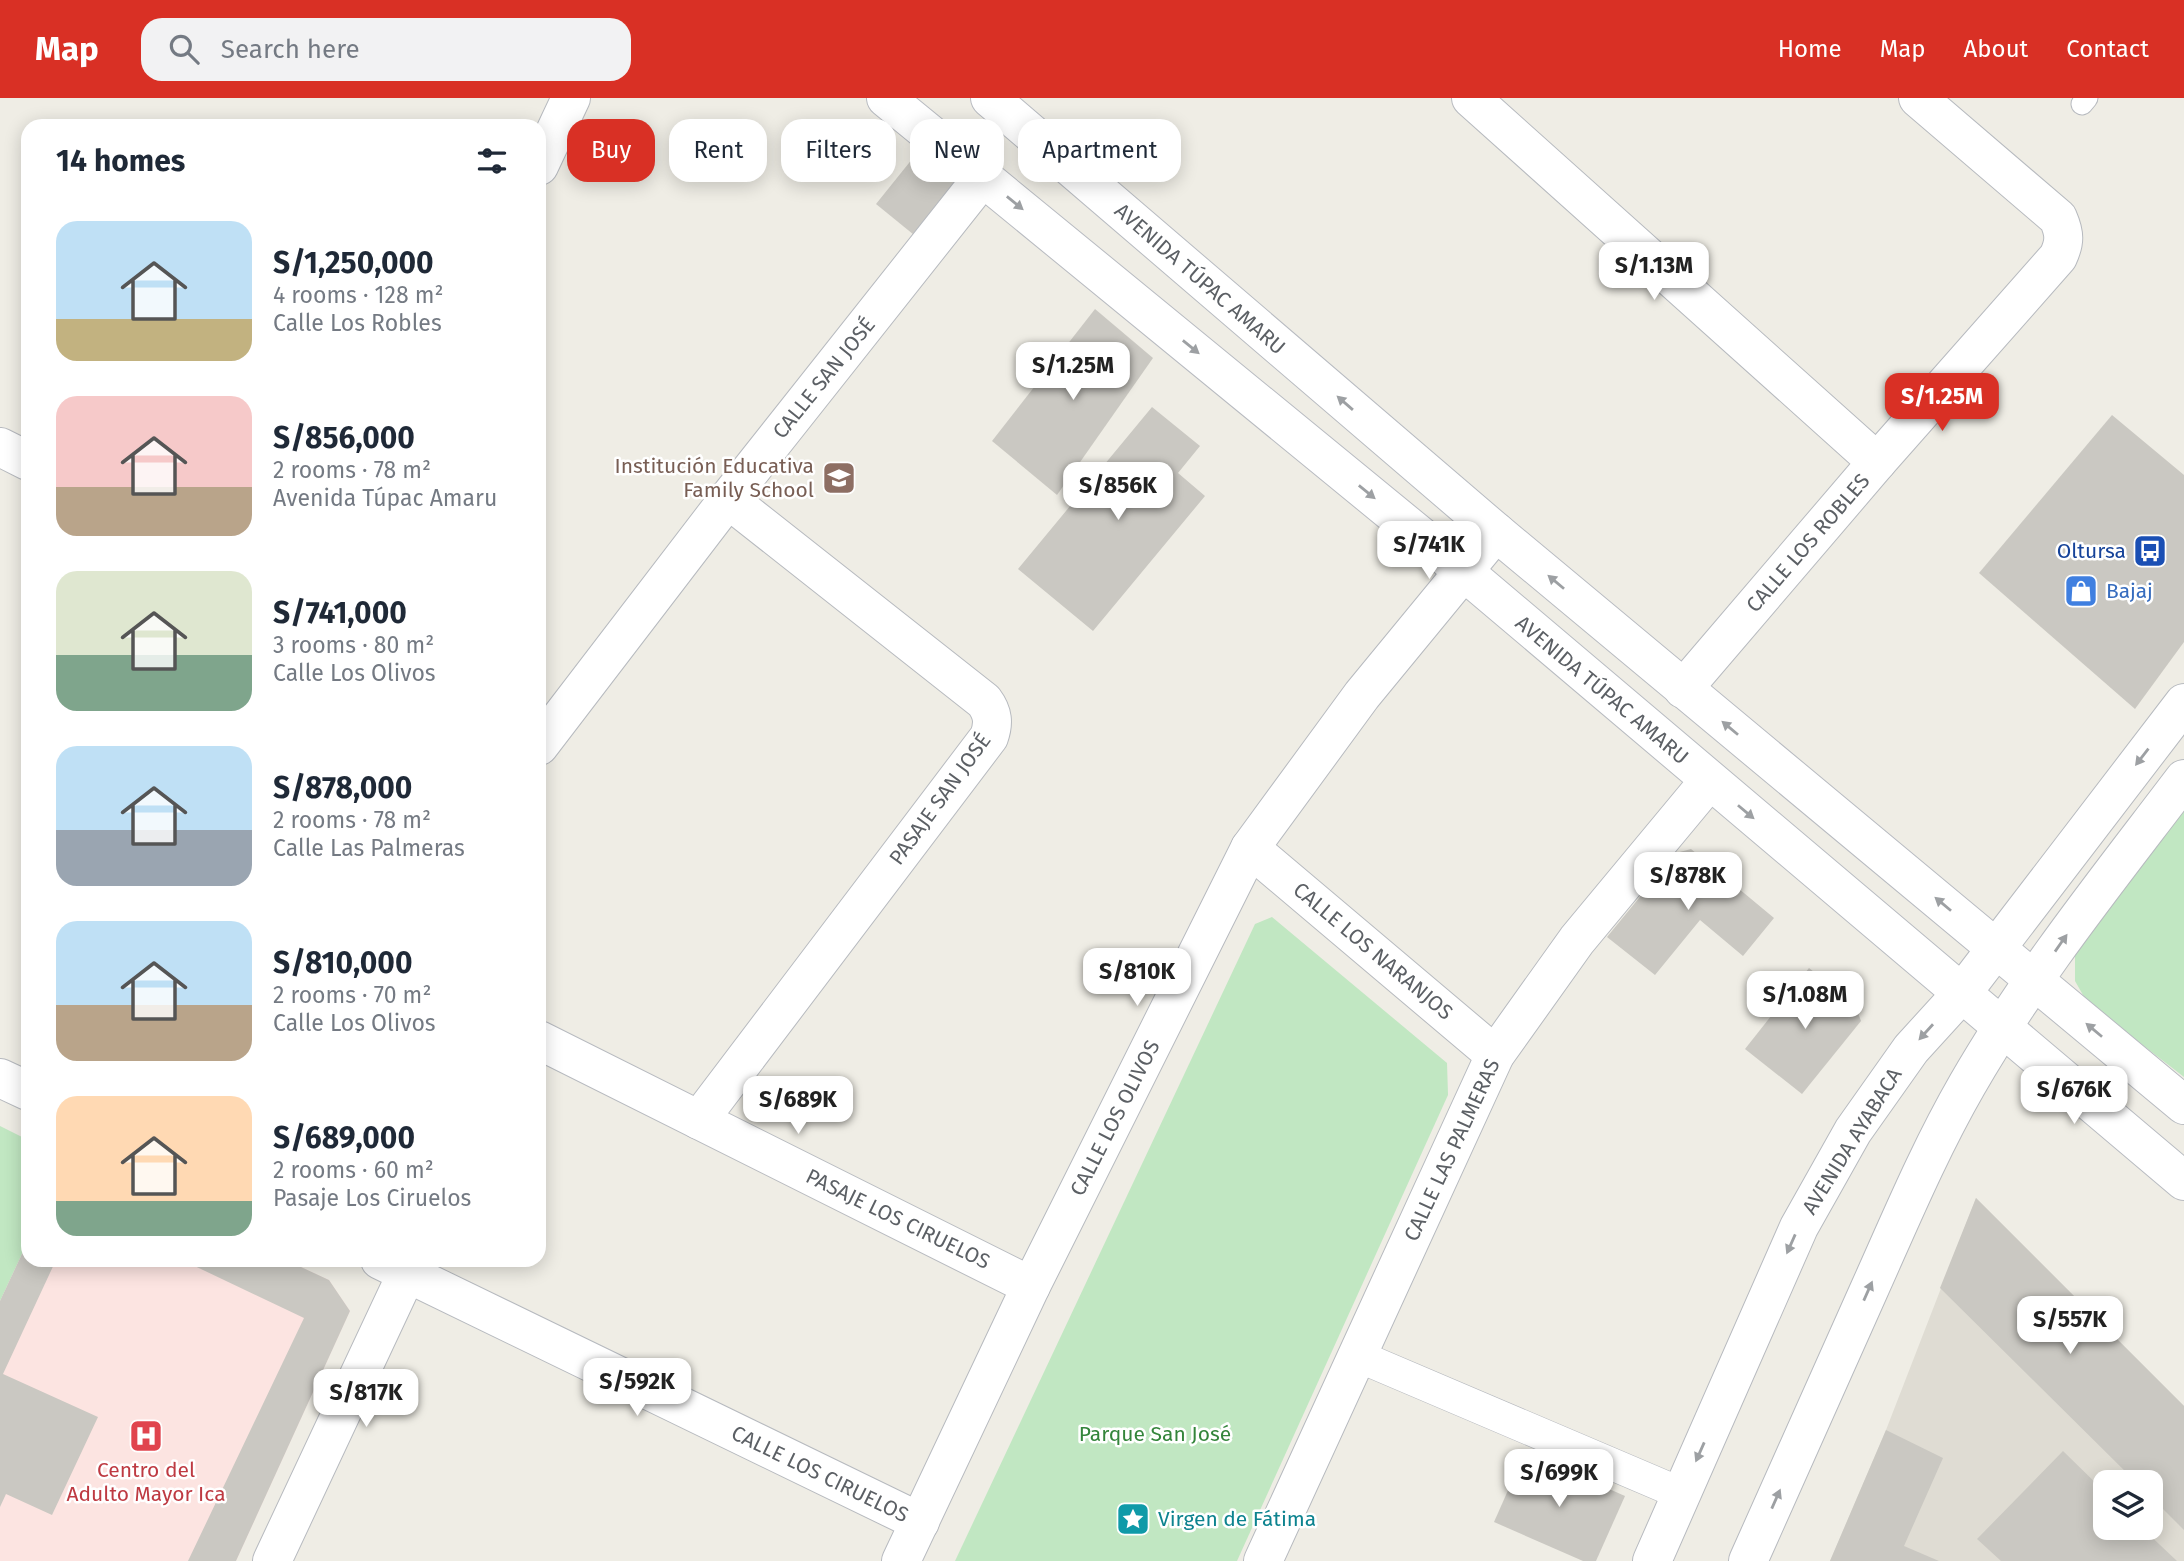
<!DOCTYPE html>
<html lang="en">
<head>
<meta charset="utf-8">
<style>
  body { margin:0; font-family:"Fira Sans",sans-serif; background:#f2f2f3; color:#1f2937; height:100vh; display:flex; flex-direction:column; font-size:26px; white-space:nowrap }
  * { box-sizing:border-box; margin:0 }
  p { font-size:23px; color:#747a83 }
  .icon { flex:none; width:38px; height:38px; fill:none; stroke:currentColor; stroke-width:2; stroke-linecap:round; stroke-linejoin:round }
  .map { position:relative; flex:1; overflow:hidden }
  .details { position:absolute; left:21px; top:21px; width:525px; height:1148px; display:flex; flex-direction:column; background:#fff; border-radius:21px; box-shadow:0 4px 18px #0003 }
  .details>* { flex:none }
  .guide { position:absolute; left:567px; top:21px; width:665px; height:63px; display:flex; gap:14px }
  .tools { position:absolute; left:2093px; top:1372px; display:grid; gap:14px }
  .tools a { display:grid; place-items:center; width:70px; height:70px; border-radius:14px; background:#fff; box-shadow:0 4px 18px #0003; font-size:35px }
  .price { position:absolute; translate:-50% -60px; padding:0 16px; border-radius:14px; background:#fff; color:#222; font-size:23px; line-height:46px; filter:drop-shadow(0 2px 4px #0008) }
  .price::after { content:''; position:absolute; left:50%; top:42px; width:21px; height:16px; margin-left:-10px; background:inherit; clip-path:polygon(0 0,100% 0,50% 100%) }
  .price.on { background:#d93025; color:#fff }
  ul { padding:0; list-style:none }
  li { display:flex; align-items:center; gap:21px; height:175px; padding:0 35px }
  li span { display:grid; place-items:center; flex:none; width:196px; height:140px; border-radius:21px; color:#555 }
  li>.icon { margin-inline-start:auto }
  span .icon { width:84px; height:84px; fill:#fffc; stroke-width:1 }
  li b { font-size:30px }
  h2 { display:flex; justify-content:space-between; align-items:center; height:84px; padding:0 35px; font-size:30px }
  .pill { padding:0 24px; border-radius:21px; background:#fff; box-shadow:0 4px 18px #0003; font-size:24px; line-height:63px }
  .pill.on { background:#d93025; color:#fff }
  header { display:flex; align-items:center; gap:42px; box-sizing:border-box; height:98px; padding:0 35px; background:#d93025; color:#fff }
  header strong { font-size:33px }
  nav { display:flex; gap:38px; margin-inline-start:auto; font-size:24px }
  .search { width:490px; height:63px; background:#f2f2f3; display:flex; align-items:center; gap:18px; box-sizing:border-box; padding:0 24px; border-radius:21px; color:#747a83; font-size:26px }
  .map>svg:first-child { display:block }
</style>
</head>
<body>
<header>
<strong>Map</strong>
<div class="search"><svg class="icon" aria-label="search" viewBox="0 0 24 24"><circle cx="10" cy="10" r="6"/><path d="M15 15l6 6"/></svg>Search here</div>
<nav><a>Home</a><a>Map</a><a>About</a><a>Contact</a></nav>
</header>
<div class="map">
<svg width="2184" height="1463" viewBox="0 0 2184 1463">
  <rect width="100%" height="100%" fill="#efede5"/>
  <path fill="#dfdcd3" fill-rule="evenodd" d="M1976 1100 2184 1308V1463H1830L1886 1332ZM2105 1384H2151V1430H2105Z"/>
  <polygon fill="#fce4e1" points="28,1143 28,1162 286,1162 329,1182 350,1213 236,1463 0,1463 0,1203"/>
  <g fill="#c1e7c2">
    <polygon points="2184,710 2184,979 2087,904 2075,883 2075,852"/>
    <polygon points="1272,819 1447,965 1448,997 1237,1463 955,1463 1255,826"/>
    <polygon points="0,1028 28,1042 28,1143 0,1203"/>
  </g>
  <g fill="#cac8c2">
    <polygon points="917,55 961,89 919,141 876,106"/>
    <polygon points="1095,211 1153,260 1057,397 992,343"/>
    <polygon points="1152,309 1200,348 1178,375 1205,398 1093,533 1018,471"/>
    <polygon points="2112,317 2184,377 2184,544 2135,611 1979,475"/>
    <polygon points="1691,751 1774,820 1743,858 1700,822 1655,877 1607,839 1676,755"/>
    <polygon points="1809,870 1855,907 1861,923 1802,996 1745,951"/>
    <polygon points="1976,1100 2184,1308 2184,1432 2151,1399 2151,1384 2136,1384 1940,1190"/>
    <polygon points="28,1143 28,1162 56,1162 3,1276 98,1319 52,1417 6,1396 0,1409 0,1203"/>
    <polygon points="182,1162 286,1162 329,1182 350,1213 236,1463 188,1463 304,1220"/>
    <polygon points="1886,1332 1943,1360 1904,1448 1939,1463 1830,1463"/>
    <polygon points="2063,1353 2105,1394 2105,1430 2142,1430 2177,1463 2001,1463 1977,1441"/>
    <polygon points="1525,1354 1625,1398 1596,1463 1583,1463 1494,1424"/>
  </g>
  <g fill="none" stroke-linecap="round" stroke-linejoin="round">
    <defs>
      <polyline id="service" points="2082,6 2087,0"/>
      <polyline id="pedestrian" points="1358,1258 1682,1396"/>
      <g id="minor">
        <polyline points="1471,0 1877,364"/>
        <polyline points="539,68 571,0"/>
        <polyline points="0,349 28,363"/>
        <path d="M1683 591 1877 364 2058 159C2065 144 2065 136 2058 120L1918 0"/>
        <polyline points="539,648 728,401 983,79"/>
        <polyline points="1250,750 1495,957"/>
        <polyline points="539,942 1031,1188"/>
        <polyline points="0,980 28,993"/>
        <path d="M699 1022 989 639C994 625 993 615 984 603L728 401"/>
        <polyline points="380,1162 920,1424"/>
        <polyline points="272,1463 407,1175"/>
        <polyline points="901,1463 1031,1188 1250,750 1362,597 1496,434"/>
        <polyline points="1263,1463 1495,957 1577,842 1709,683"/>
      </g>
      <g id="tertiary">
        <polyline points="1652,1463 1799,1129 1853,1033 1911,951 1962,895 2184,605"/>
        <path d="M1748 1463C1788 1373 1828 1283 1869 1192 1900 1123 1929 1053 1967 987 2029 879 2109 780 2184 681"/>
      </g>
      <g id="secondary">
        <polyline points="886,0 1462,472 2184,1083"/>
        <polyline points="990,0 1496,434 2184,1007"/>
      </g>
    </defs>
    <use href="#service" stroke="#b7babf" stroke-width="23"/>
    <use href="#pedestrian" stroke="#b7babf" stroke-width="33"/>
    <use href="#minor" stroke="#b7babf" stroke-width="40"/>
    <use href="#tertiary" stroke="#b7babf" stroke-width="40"/>
    <use href="#secondary" stroke="#b8bbc1" stroke-width="40"/>
    <use href="#service" stroke="#fff" stroke-width="21"/>
    <use href="#pedestrian" stroke="#fff" stroke-width="32"/>
    <use href="#minor" stroke="#fff" stroke-width="38"/>
    <use href="#tertiary" stroke="#fff" stroke-width="38"/>
    <use href="#secondary" stroke="#fff" stroke-width="38"/>
  </g>
  <defs><path id="oneway-solid" d="M-6-.8H1V-3.2L6.5 0L1 3.2V.8H-6Z" transform="scale(1.75)"/></defs>
  <g fill="#9da0a3">
    <use href="#oneway-solid" transform="translate(1015 105) rotate(39)"/>
    <use href="#oneway-solid" transform="translate(1191 249) rotate(39)"/>
    <use href="#oneway-solid" transform="translate(1345 305) rotate(-139)"/>
    <use href="#oneway-solid" transform="translate(1367 394) rotate(39)"/>
    <use href="#oneway-solid" transform="translate(1556 484) rotate(-140)"/>
    <use href="#oneway-solid" transform="translate(1730 630) rotate(-140)"/>
    <use href="#oneway-solid" transform="translate(2142 659) rotate(128)"/>
    <use href="#oneway-solid" transform="translate(1746 714) rotate(40)"/>
    <use href="#oneway-solid" transform="translate(1943 806) rotate(-140)"/>
    <use href="#oneway-solid" transform="translate(2061 845) rotate(-55)"/>
    <use href="#oneway-solid" transform="translate(2094 932) rotate(-140)"/>
    <use href="#oneway-solid" transform="translate(1926 934) rotate(132)"/>
    <use href="#oneway-solid" transform="translate(1791 1146) rotate(114)"/>
    <use href="#oneway-solid" transform="translate(1868 1193) rotate(-66)"/>
    <use href="#oneway-solid" transform="translate(1700 1354) rotate(114)"/>
    <use href="#oneway-solid" transform="translate(1776 1401) rotate(-66)"/>
  </g>
  <defs>
    <symbol id="school-square" viewBox="-11 -11 22 22"><rect x="-9" y="-9" width="18" height="18" rx="4" fill="#8d6e63" stroke="#fff"/><path d="M0-5L7-2L0 1L-7-2ZM-4 1L0 2.5L4 1V4Q0 6-4 4Z" fill="#fff"/></symbol>
    <symbol id="bus-square" viewBox="-11 -11 22 22"><rect x="-9" y="-9" width="18" height="18" rx="4" fill="#1a4fb4" stroke="#fff"/><path d="M-5-6H5V4H4V6H2V4H-2V6H-4V4H-5ZM-3.5-4V0h7V-4ZM-3.5 1.2v1.5H-2V1.2ZM2 1.2v1.5H3.5V1.2Z" fill="#fff"/></symbol>
    <symbol id="shop-square" viewBox="-11 -11 22 22"><rect x="-9" y="-9" width="18" height="18" rx="4" fill="#3f7fe0" stroke="#fff"/><path d="M-5-2.5h2.3a2.7 3.5 0 0 1 5.4 0H5L5.5 6h-11ZM-1.5-2.5h3a1.5 2.3 0 0 0-3 0Z" fill="#fff"/></symbol>
    <symbol id="hospital-square" viewBox="-11 -11 22 22"><rect x="-9" y="-9" width="18" height="18" rx="4" fill="#e0444e" stroke="#fff"/><path d="M-5-5h3v3.5h4V-5h3V5h-3V1.5h-4V5h-3Z" fill="#fff"/></symbol>
    <symbol id="sight-square" viewBox="-11 -11 22 22"><rect x="-9" y="-9" width="18" height="18" rx="4" fill="#0f9aa8" stroke="#fff"/><path d="M0-6L1.8-2.2L6-1.7L2.9 1.2L3.7 5.4L0 3.3L-3.7 5.4L-2.9 1.2L-6-1.7L-1.8-2.2Z" fill="#fff"/></symbol>
  </defs>
  <g fill-rule="evenodd">
    <use href="#school-square" x="820" y="361" width="38" height="38"/>
    <use href="#bus-square" x="2131" y="434" width="38" height="38"/>
    <use href="#shop-square" x="2062" y="474" width="38" height="38"/>
    <use href="#hospital-square" x="127" y="1319" width="38" height="38"/>
    <use href="#sight-square" x="1114" y="1402" width="38" height="38"/>
  </g>
  <g text-anchor="middle" stroke-width="5" stroke-linejoin="round" paint-order="stroke">
    <g font-size="21" fill="#5c6065" stroke="#fff">
      <text transform="translate(1200 181) rotate(41)" y="7">AVENIDA TÚPAC AMARU</text>
      <text transform="translate(824 280) rotate(-51)" y="7">CALLE SAN JOSÉ</text>
      <text transform="translate(1808 445) rotate(-49)" y="7">CALLE LOS ROBLES</text>
      <text transform="translate(1602 592) rotate(40)" y="7">AVENIDA TÚPAC AMARU</text>
      <text transform="translate(940 701) rotate(-54)" y="7">PASAJE SAN JOSÉ</text>
      <text transform="translate(1373 853) rotate(40)" y="7">CALLE LOS NARANJOS</text>
      <text transform="translate(1115 1020) rotate(-63)" y="7">CALLE LOS OLIVOS</text>
      <text transform="translate(1852 1043) rotate(-58)" y="7">AVENIDA AYABACA</text>
      <text transform="translate(1452 1052) rotate(-65)" y="7">CALLE LAS PALMERAS</text>
      <text transform="translate(898 1121) rotate(26)" y="7">PASAJE LOS CIRUELOS</text>
      <text transform="translate(820 1376) rotate(26)" y="7">CALLE LOS CIRUELOS</text>
    </g>
    <g font-size="21" fill="#785e54" stroke="#fff" text-anchor="end">
      <text x="814" y="375">Institución Educativa<tspan x="814" dy="24">Family School</tspan></text>
    </g>
    <g font-size="21" fill="#164399" stroke="#fff" text-anchor="end">
      <text x="2126" y="460">Oltursa</text>
    </g>
    <g font-size="21" fill="#366cbe" stroke="#fff" text-anchor="start">
      <text x="2106" y="500">Bajaj</text>
    </g>
    <g font-size="21" fill="#34853b" stroke="#fff">
      <text x="1155" y="1343">Parque San José</text>
    </g>
    <g font-size="21" fill="#be3a42" stroke="#fff">
      <text x="146" y="1379">Centro del<tspan x="146" dy="24">Adulto Mayor Ica</tspan></text>
    </g>
    <g font-size="21" fill="#0d838f" stroke="#fff" text-anchor="start">
      <text x="1158" y="1428">Virgen de Fátima</text>
    </g>
  </g>
</svg>
<div class="tools">
<a><svg class="icon" aria-label="layers" viewBox="0 0 24 24"><path d="M12 4l9 5-9 5-9-5zM3 14l9 5 9-5"/></svg></a>
</div>
<b class="price" style="left:1654px;top:204px">S/1.13M</b>
<b class="price" style="left:1073px;top:304px">S/1.25M</b>
<b class="price on" style="left:1942px;top:335px">S/1.25M</b>
<b class="price" style="left:1118px;top:424px">S/856K</b>
<b class="price" style="left:1429px;top:483px">S/741K</b>
<b class="price" style="left:1688px;top:814px">S/878K</b>
<b class="price" style="left:1137px;top:910px">S/810K</b>
<b class="price" style="left:1805px;top:933px">S/1.08M</b>
<b class="price" style="left:2074px;top:1028px">S/676K</b>
<b class="price" style="left:798px;top:1038px">S/689K</b>
<b class="price" style="left:2070px;top:1258px">S/557K</b>
<b class="price" style="left:637px;top:1320px">S/592K</b>
<b class="price" style="left:366px;top:1331px">S/817K</b>
<b class="price" style="left:1559px;top:1411px">S/699K</b>
<div class="guide">
<a class="pill on">Buy</a>
<a class="pill">Rent</a>
<a class="pill">Filters</a>
<a class="pill">New</a>
<a class="pill">Apartment</a>
</div>
<section class="details">
<h2>14 homes<svg class="icon" aria-label="filters" viewBox="0 0 24 24"><path d="M4 7h16M4 17h16"/><circle cx="9" cy="7" r="2"/><circle cx="15" cy="17" r="2"/></svg></h2>
<ul>
<li><span style="background:linear-gradient(#bfe0f5 70%,#c2b280 0)"><svg class="icon" aria-label="home" viewBox="0 0 24 24"><path d="M3 11l9-7 9 7M6 9v11h12V9"/></svg></span><div><b>S/1,250,000</b><p>4 rooms · 128 m²</p><p>Calle Los Robles</p></div></li>
<li><span style="background:linear-gradient(#f6c9c9 65%,#b9a48a 0)"><svg class="icon" aria-label="home" viewBox="0 0 24 24"><path d="M3 11l9-7 9 7M6 9v11h12V9"/></svg></span><div><b>S/856,000</b><p>2 rooms · 78 m²</p><p>Avenida Túpac Amaru</p></div></li>
<li><span style="background:linear-gradient(#dfe7d0 60%,#7fa58c 0)"><svg class="icon" aria-label="home" viewBox="0 0 24 24"><path d="M3 11l9-7 9 7M6 9v11h12V9"/></svg></span><div><b>S/741,000</b><p>3 rooms · 80 m²</p><p>Calle Los Olivos</p></div></li>
<li><span style="background:linear-gradient(#bfe0f5 60%,#9aa5b1 0)"><svg class="icon" aria-label="home" viewBox="0 0 24 24"><path d="M3 11l9-7 9 7M6 9v11h12V9"/></svg></span><div><b>S/878,000</b><p>2 rooms · 78 m²</p><p>Calle Las Palmeras</p></div></li>
<li><span style="background:linear-gradient(#bfe0f5 60%,#b9a48a 0)"><svg class="icon" aria-label="home" viewBox="0 0 24 24"><path d="M3 11l9-7 9 7M6 9v11h12V9"/></svg></span><div><b>S/810,000</b><p>2 rooms · 70 m²</p><p>Calle Los Olivos</p></div></li>
<li><span style="background:linear-gradient(#ffd9b3 75%,#7fa58c 0)"><svg class="icon" aria-label="home" viewBox="0 0 24 24"><path d="M3 11l9-7 9 7M6 9v11h12V9"/></svg></span><div><b>S/689,000</b><p>2 rooms · 60 m²</p><p>Pasaje Los Ciruelos</p></div></li>
</ul>
</section>
</div>
</body>
</html>
